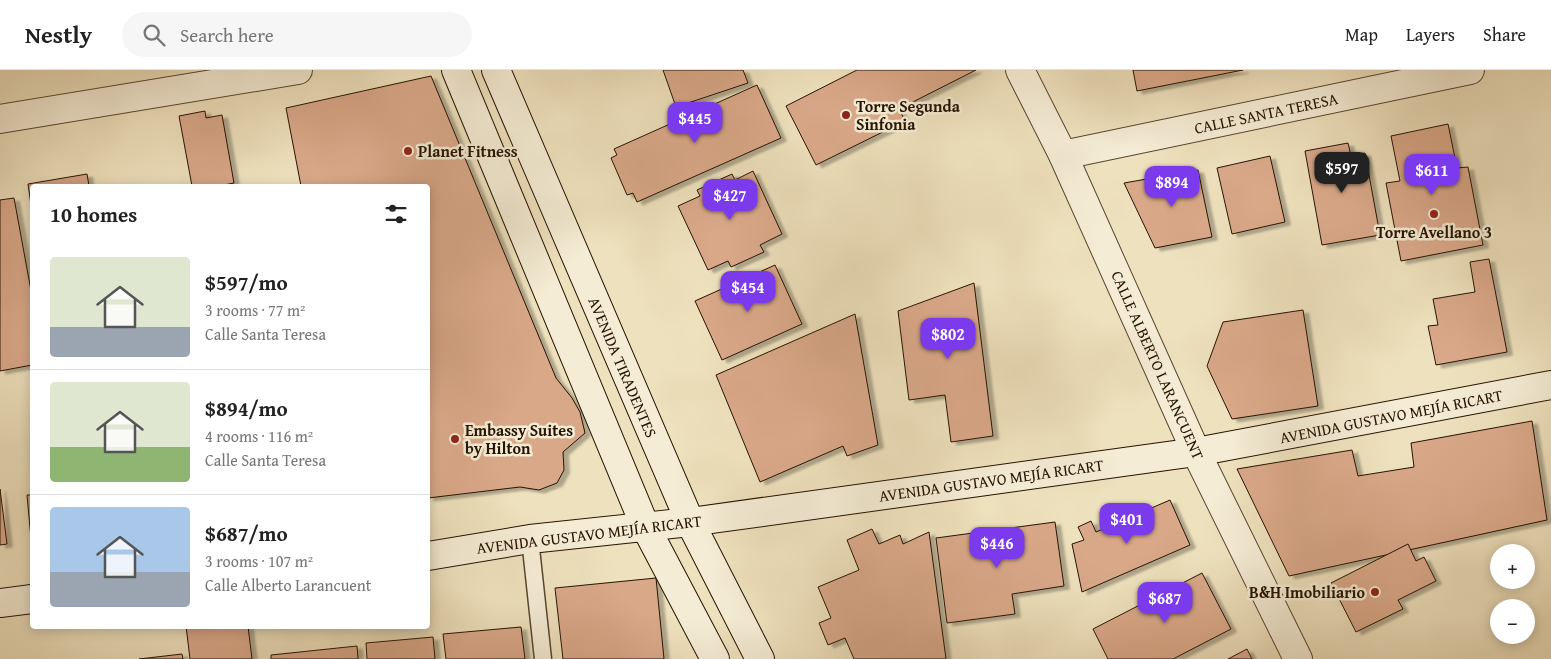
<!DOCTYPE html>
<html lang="en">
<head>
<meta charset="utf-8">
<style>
  body { margin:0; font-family:"Gentium Book Plus",serif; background:#f6f6f6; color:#222; height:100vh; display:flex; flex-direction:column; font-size:19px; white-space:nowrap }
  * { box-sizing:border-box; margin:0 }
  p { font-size:16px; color:#767676 }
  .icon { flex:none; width:28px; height:28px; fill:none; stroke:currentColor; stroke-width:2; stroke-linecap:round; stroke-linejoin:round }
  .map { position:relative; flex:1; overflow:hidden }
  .panel { position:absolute; left:30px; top:114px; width:400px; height:445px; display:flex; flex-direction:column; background:#fff; border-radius:5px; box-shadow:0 2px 12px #0003 }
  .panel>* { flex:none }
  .controls { position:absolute; left:1490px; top:474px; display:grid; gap:10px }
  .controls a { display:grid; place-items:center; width:45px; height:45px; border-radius:50%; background:#fff; box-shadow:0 2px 12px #0003; font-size:25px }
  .price { position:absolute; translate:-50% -42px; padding:0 11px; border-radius:10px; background:#7c3aed; color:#fff; font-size:16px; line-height:32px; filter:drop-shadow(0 1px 2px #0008) }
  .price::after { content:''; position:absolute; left:50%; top:30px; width:15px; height:11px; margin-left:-8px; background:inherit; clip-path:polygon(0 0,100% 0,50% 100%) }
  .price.active { background:#222; color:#fff }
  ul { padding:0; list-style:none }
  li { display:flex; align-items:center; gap:15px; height:125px; padding:0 20px }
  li+li { border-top:1px solid #e0e0e0 }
  li span { display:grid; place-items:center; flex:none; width:140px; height:100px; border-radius:5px; color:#555 }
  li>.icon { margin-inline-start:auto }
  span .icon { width:60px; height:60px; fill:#fffc; stroke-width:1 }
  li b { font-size:21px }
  h2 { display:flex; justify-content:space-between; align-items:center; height:60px; padding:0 20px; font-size:21px }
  header { display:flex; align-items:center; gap:30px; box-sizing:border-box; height:70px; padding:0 25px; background:#fff; border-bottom:1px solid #e0e0e0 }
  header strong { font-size:24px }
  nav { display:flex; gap:28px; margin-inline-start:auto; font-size:18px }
  .search { width:350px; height:45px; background:#f6f6f6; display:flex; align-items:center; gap:12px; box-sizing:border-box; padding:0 18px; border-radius:28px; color:#767676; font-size:19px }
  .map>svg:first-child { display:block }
</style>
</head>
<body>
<header>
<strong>Nestly</strong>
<div class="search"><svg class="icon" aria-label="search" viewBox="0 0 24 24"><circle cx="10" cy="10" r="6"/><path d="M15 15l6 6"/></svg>Search here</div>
<nav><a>Map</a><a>Layers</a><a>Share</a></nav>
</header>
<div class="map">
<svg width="1551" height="589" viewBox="0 0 1551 589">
  <defs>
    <filter id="shadow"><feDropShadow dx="5.5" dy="3" stdDeviation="1" flood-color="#0004"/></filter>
  </defs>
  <rect width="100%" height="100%" fill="#eee1bd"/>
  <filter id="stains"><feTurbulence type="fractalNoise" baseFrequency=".004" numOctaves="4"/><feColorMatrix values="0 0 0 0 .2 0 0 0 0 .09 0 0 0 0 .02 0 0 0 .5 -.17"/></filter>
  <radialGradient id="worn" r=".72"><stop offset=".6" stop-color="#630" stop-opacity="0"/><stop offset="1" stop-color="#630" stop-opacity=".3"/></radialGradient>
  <g fill="#d9a889" stroke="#261301" filter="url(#shadow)">
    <polygon points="663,0 743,0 748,13 676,37"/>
    <polygon points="857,0 976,0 899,39 905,51 816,95 786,36"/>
    <polygon points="1133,0 1243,0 1137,21"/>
    <polygon points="431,6 556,308 572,328 580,342 585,363 563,382 564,400 557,413 539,420 520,417 428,428 428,116 301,116 286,38"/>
    <polygon points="757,15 781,68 637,132 633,123 627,125 611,88 617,85 614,79"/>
    <polygon points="205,41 206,48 222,45 234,113 219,116 192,116 179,46"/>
    <polygon points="1448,54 1457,98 1468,97 1483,175 1401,191 1386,113 1400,111 1391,66"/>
    <polygon points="1348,73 1351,86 1365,83 1380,165 1322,175 1305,81"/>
    <polygon points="1270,86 1285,152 1232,164 1217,98"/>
    <polygon points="1198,100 1212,167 1155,178 1124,113"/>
    <polygon points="753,101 782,164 760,175 764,182 731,197 728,191 708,200 678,136 700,126 697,120 732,104 735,110"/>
    <polygon points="87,104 89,116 32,116 32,142 28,114"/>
    <polygon points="14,128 32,226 32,295 0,301 0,130"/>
    <polygon points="1489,189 1507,282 1436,295 1428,256 1438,255 1433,229 1475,222 1470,192"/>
    <polygon points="775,195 802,254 722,290 695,231"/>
    <polygon points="974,213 993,366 951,372 945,325 909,330 898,241"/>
    <polygon points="1303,240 1318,336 1232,349 1207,296 1223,252"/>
    <polygon points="855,244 878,375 847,386 843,376 760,412 716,305"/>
    <polygon points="1532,351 1547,450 1289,506 1237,399 1352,380 1358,406 1414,397 1411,373"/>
    <polygon points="0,419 7,474 0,475"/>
    <polygon points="27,425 32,425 32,480"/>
    <polygon points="1170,430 1190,475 1082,522 1072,474 1084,470 1078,457 1091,451 1096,462"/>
    <polygon points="1055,452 1064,516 1012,524 1015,544 947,553 936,468"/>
    <polygon points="872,459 879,474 900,465 903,474 929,462 946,589 854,589 845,568 828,575 819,553 831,548 818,517 859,500 847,470"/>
    <polygon points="1408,474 1416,491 1424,487 1436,511 1398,530 1403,539 1356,562 1331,513"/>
    <polygon points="1202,503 1231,559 1173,589 1108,589 1093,559"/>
    <polygon points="656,508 664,589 563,589 555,518"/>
    <polygon points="186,556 248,556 252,589 190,589"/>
    <polygon points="521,557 525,589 446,589 443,564"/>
    <polygon points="433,567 435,589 367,589 366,573"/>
    <polygon points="357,576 358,589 271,589 271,585"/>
    <polygon points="1247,579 1252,589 1228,589"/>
    <polygon points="182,584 183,589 139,589"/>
  </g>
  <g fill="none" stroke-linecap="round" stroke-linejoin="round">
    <defs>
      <polyline id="lane" points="530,469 543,589"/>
      <g id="street">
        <polyline points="1020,0 1063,85 1196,382 1298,589"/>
        <polyline points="0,49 298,0"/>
        <polyline points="1063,85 1470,0"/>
      </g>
      <g id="secondary">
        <polyline points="456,0 645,456 715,589"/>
        <polyline points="496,0 690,452 760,589"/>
        <polyline points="428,486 530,469 690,452 1196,382 1551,315"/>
        <polyline points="0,533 32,529"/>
      </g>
    </defs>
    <use href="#lane" stroke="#584630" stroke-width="19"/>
    <use href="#street" stroke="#584630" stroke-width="30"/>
    <use href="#secondary" stroke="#261301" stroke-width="30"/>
    <use href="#lane" stroke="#f4ecd4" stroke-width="16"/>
    <use href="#street" stroke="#f4ecd4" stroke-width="28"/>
    <use href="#secondary" stroke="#f4ecd4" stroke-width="28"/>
  </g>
  <g fill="#8f2418" stroke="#f4ecd4" stroke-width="2">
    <circle cx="846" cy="45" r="5"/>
    <circle cx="408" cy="81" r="5"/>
    <circle cx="1434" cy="144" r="5"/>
    <circle cx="455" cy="369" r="5"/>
    <circle cx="1375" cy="522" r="5"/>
  </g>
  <g text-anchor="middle" stroke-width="5" stroke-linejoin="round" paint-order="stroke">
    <g font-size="16" font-weight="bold" fill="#261301" stroke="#f4ecd4" text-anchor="start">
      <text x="856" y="42">Torre Segunda<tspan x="856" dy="18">Sinfonia</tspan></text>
      <text x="418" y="87">Planet Fitness</text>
      <text x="1434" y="168" text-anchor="middle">Torre Avellano 3</text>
      <text x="465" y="366">Embassy Suites<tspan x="465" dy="18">by Hilton</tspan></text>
      <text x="1365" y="528" text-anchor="end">B&amp;H Imobiliario</text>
    </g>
    <g font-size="16" fill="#261301" stroke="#f4ecd4">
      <text transform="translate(1266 43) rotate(-12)" y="6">CALLE SANTA TERESA</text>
      <text transform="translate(1158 295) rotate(66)" y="6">CALLE ALBERTO LARANCUENT</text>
      <text transform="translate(623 297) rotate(67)" y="6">AVENIDA TIRADENTES</text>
      <text transform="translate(1391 346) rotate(-11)" y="6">AVENIDA GUSTAVO MEJÍA RICART</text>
      <text transform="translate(991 410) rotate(-8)" y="6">AVENIDA GUSTAVO MEJÍA RICART</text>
      <text transform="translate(589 464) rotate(-7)" y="6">AVENIDA GUSTAVO MEJÍA RICART</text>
    </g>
  </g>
  <rect width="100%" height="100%" filter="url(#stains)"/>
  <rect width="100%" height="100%" fill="url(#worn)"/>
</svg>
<div class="controls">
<a>+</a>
<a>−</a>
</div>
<b class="price" style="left:695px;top:74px">$445</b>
<b class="price active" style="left:1342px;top:124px">$597</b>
<b class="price" style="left:1432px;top:126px">$611</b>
<b class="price" style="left:1172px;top:138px">$894</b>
<b class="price" style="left:730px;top:151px">$427</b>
<b class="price" style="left:748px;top:243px">$454</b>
<b class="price" style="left:948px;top:290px">$802</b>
<b class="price" style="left:1127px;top:475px">$401</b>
<b class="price" style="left:997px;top:499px">$446</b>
<b class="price" style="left:1165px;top:554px">$687</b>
<section class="panel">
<h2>10 homes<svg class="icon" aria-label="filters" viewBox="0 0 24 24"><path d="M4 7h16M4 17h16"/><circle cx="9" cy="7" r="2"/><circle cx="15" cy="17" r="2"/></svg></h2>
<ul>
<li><span style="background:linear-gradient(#dfe7d0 70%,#9aa5b1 0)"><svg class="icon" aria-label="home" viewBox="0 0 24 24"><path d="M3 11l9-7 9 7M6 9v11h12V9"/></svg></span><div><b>$597/mo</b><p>3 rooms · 77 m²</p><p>Calle Santa Teresa</p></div></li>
<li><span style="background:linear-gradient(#dfe7d0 65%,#8fb573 0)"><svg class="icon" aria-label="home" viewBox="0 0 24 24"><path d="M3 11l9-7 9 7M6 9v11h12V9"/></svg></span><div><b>$894/mo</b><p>4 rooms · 116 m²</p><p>Calle Santa Teresa</p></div></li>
<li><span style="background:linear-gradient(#a9c7e8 65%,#9aa5b1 0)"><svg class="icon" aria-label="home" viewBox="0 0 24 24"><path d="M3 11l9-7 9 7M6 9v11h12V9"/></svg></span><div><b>$687/mo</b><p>3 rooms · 107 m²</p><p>Calle Alberto Larancuent</p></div></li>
</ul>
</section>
</div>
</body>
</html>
